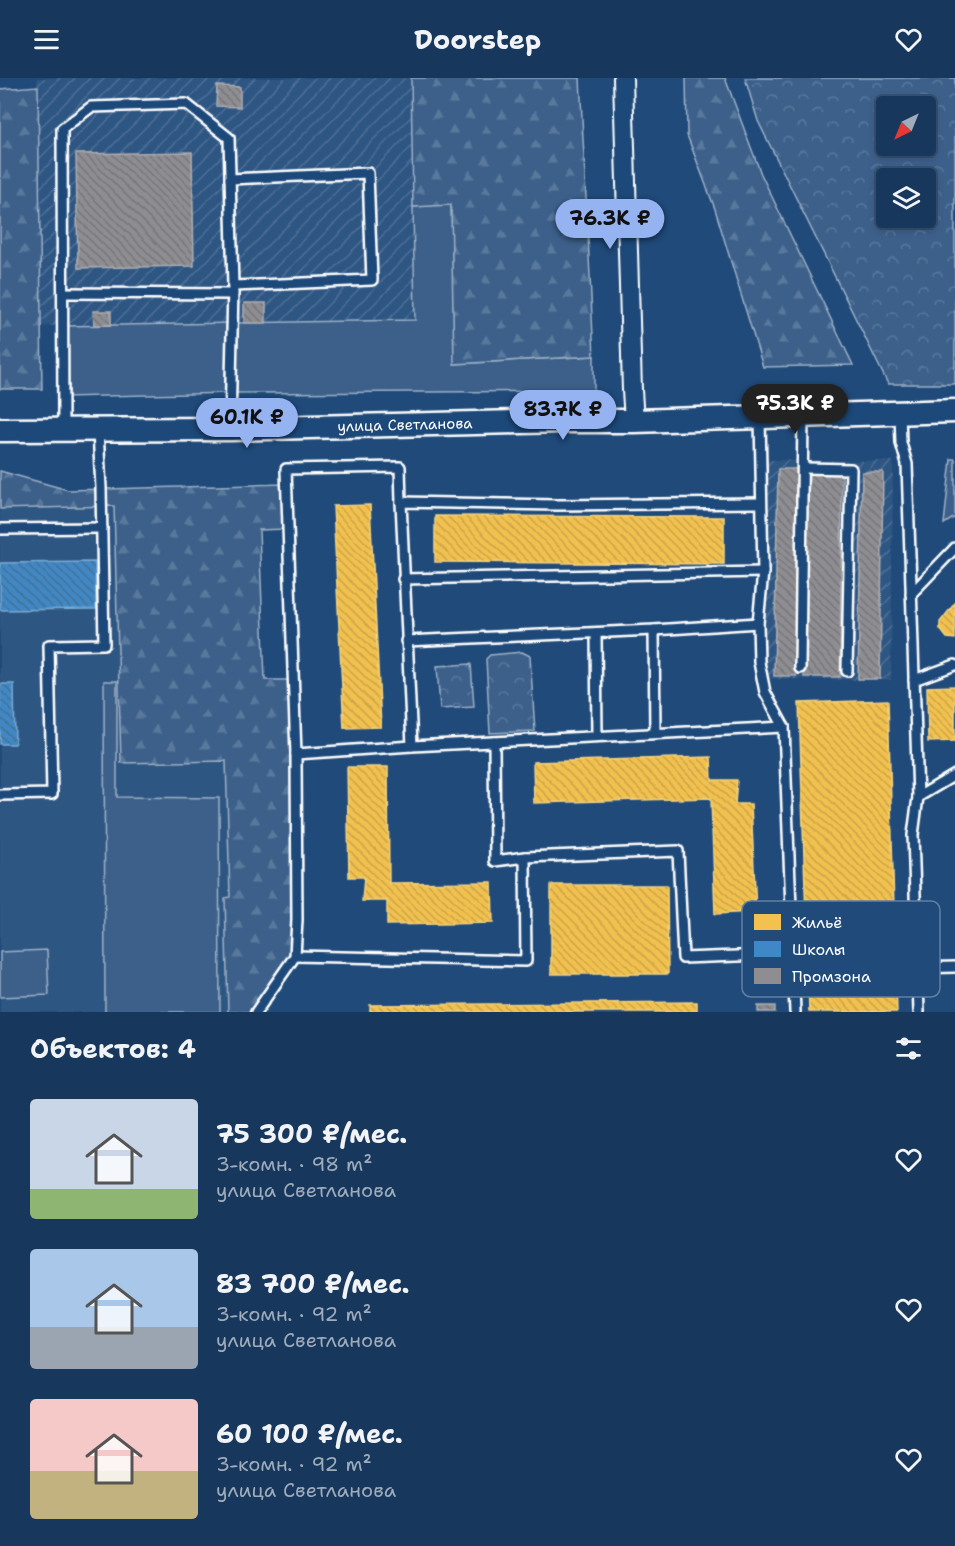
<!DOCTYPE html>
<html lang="ru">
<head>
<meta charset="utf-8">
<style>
  body { margin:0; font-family:"Shantell Sans",sans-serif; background:#244365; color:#f1f3f6; height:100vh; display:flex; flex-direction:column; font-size:22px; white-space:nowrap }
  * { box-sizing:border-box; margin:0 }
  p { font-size:20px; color:#9eacbb }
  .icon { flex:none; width:33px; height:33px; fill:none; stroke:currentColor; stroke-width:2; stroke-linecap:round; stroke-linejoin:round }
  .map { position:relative; height:934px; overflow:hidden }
  .drawer { display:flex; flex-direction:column; background:#17385c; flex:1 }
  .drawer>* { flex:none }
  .needle { width:39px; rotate:223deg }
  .fabs { position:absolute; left:876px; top:18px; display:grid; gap:12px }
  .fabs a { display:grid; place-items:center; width:60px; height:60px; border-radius:6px; background:#17385c; box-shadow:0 3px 9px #0003,0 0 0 2px #365272; font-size:30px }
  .price { position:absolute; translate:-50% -51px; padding:0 14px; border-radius:21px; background:#95b2f1; color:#111; font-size:20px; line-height:39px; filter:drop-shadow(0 2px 3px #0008) }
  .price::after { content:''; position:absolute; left:50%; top:36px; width:18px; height:14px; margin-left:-9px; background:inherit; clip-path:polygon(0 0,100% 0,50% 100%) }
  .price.active { background:#222; color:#fff }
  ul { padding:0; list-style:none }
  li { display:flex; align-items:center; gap:18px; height:150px; padding:0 30px }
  li span { display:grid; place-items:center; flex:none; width:168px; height:120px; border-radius:6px; color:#555 }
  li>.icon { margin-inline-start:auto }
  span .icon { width:72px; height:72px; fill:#fffc; stroke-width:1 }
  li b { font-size:26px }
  h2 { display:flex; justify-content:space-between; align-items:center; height:72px; padding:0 30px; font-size:26px }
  header { display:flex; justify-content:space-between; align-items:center; height:78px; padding:0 30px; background:#17385c; font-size:27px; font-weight:700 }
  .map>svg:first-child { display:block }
</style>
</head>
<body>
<header><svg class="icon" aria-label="menu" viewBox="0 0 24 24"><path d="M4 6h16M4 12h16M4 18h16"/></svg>Doorstep<svg class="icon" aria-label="heart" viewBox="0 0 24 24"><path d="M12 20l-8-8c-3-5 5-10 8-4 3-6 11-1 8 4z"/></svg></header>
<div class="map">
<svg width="955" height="934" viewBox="0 0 955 934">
  <defs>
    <pattern id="industrial-furrows" width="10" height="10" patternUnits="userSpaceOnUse" patternTransform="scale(1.5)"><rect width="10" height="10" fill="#2e5683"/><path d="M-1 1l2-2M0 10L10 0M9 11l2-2" fill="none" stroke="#4d6f96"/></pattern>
    <pattern id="forest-firs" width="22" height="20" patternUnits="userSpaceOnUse" patternTransform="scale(1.5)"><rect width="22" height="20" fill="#3c618b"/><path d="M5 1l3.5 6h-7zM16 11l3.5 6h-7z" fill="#59799c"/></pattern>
    <pattern id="park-crowns" width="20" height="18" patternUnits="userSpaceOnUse" patternTransform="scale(1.5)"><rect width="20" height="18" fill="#3c618b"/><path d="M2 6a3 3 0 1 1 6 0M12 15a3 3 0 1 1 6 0" fill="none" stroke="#59799c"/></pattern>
    <pattern id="homes-back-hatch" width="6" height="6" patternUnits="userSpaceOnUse" patternTransform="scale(1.5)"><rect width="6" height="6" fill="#f2c14e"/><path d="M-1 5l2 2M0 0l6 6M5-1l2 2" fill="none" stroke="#c8a44e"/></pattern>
    <pattern id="schools-back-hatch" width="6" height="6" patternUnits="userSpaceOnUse" patternTransform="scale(1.5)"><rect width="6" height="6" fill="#3f88c5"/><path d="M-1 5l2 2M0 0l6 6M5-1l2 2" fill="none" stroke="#447095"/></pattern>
    <pattern id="industry-back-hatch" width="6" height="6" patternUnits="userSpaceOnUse" patternTransform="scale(1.5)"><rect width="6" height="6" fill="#8d8d92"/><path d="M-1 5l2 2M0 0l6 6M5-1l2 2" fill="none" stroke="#76767a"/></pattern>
  </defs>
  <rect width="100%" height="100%" fill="#1f4a7a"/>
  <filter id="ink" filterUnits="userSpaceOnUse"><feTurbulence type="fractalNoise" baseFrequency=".0167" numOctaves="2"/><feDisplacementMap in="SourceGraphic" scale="12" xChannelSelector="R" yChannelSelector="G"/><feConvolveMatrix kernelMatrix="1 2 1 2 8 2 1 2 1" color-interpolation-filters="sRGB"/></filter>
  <g filter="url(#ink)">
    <polygon fill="#2e5683" points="114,428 121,685 226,683 230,820 225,820 228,934 0,934 0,431"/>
    <g fill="url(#industrial-furrows)">
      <polygon points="37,0 411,0 415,242 42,248"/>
      <polygon points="766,382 893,383 891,602 765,601"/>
    </g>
    <g fill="#3c618b" stroke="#9eb0c5" stroke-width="1.5">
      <polygon points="451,126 455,286 594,278 594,313 231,315 63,319 63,248 415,242 413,129"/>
      <polygon points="951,381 955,381 955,439 944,446"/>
      <polygon points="104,603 117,603 117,719 219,720 220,934 105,934"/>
      <polygon points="47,872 49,917 0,919 0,874"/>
    </g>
    <g fill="url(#forest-firs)" stroke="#9eb0c5" stroke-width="1.5">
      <polygon points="411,0 580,0 594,278 454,286 451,127 413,129"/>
      <polygon points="686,0 725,0 761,96 853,287 763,289 715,131 687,57"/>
      <polygon points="38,8 42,311 0,311 0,11"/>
      <polygon points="0,393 68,412 286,406 287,451 259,452 265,602 293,602 295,878 256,934 228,934 225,820 230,819 226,683 121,685 114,428 0,431"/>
    </g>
    <g fill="url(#park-crowns)" stroke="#9eb0c5" stroke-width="1.5" fill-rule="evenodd">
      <path d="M745 0H955V306H888L758 43ZM886 28H926V68H886ZM886 100H926V140H886Z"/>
      <polygon points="522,574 530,578 535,653 490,655 486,581 490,577"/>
      <polygon points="471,586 474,629 440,631 437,588"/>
    </g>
    <g fill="url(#homes-back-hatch)" stroke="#f6d483" stroke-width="1.5">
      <polygon points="370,427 381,649 344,650 333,428"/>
      <polygon points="435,438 724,439 724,486 435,484"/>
      <polygon points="955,525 955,561 947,560 940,551 940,544"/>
      <polygon points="955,608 955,663 928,664 927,609"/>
      <polygon points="888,622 897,934 809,934 799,625"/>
      <polygon points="711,679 712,702 737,702 735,726 751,726 756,834 715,836 711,720 534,725 533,684"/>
      <polygon points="347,689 388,689 389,805 492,804 493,845 387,847 387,823 362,823 364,799 349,799"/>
      <polygon points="551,807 667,807 668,896 551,896"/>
      <polygon points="697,924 697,934 370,934 370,927"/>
    </g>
    <g fill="url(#schools-back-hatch)" stroke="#79acd6" stroke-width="1.5">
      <polygon points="95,484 96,531 0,532 0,485"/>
      <polygon points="0,606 14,606 15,666 0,666"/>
    </g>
    <g fill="url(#industry-back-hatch)" stroke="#afafb3" stroke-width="1.5">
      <polygon points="217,8 240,9 240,29 216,28"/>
      <polygon points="192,74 194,188 78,190 76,76"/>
      <rect x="244" y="225" width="22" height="20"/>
      <polygon points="93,233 111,233 111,247 94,247"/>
      <polygon points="778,391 799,391 796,598 774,598"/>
      <polygon points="862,394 883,394 880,601 858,601"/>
      <polygon points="807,395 842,396 840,599 804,599"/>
      <rect x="758" y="928" width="17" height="6"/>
    </g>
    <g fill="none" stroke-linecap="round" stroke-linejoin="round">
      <defs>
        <g id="service">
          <polyline points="230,101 368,95 372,202 233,208"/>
          <polyline points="63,215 233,216"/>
          <polyline points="900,335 901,365 907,386 918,719"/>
          <polyline points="760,340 763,494 758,545 759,584 765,614 784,649 795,934"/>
          <polyline points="63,351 62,51 91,29 186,26 229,60 233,208 230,351"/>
          <polyline points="804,390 851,391 847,593"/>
          <polyline points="0,451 102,450"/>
          <polyline points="403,501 763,494"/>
          <polyline points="911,516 955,470"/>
          <polyline points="654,552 655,655"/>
          <polyline points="596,555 597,658"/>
          <polyline points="406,563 654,552 758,545"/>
          <polyline points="800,590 803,338"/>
          <polyline points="914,602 955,587"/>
          <polyline points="412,668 401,424 557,427 760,425"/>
          <polyline points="296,676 286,391 400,389 401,424"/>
          <polyline points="0,717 52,716 49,567 104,566 101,410 98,353"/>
          <polyline points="525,779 678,773 683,880 793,876"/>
          <polyline points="295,878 526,883 525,779 495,783 494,664"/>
          <polyline points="917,890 955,889"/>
          <polyline points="256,934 295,878 297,842 296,676 412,668 784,649"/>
          <polyline points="919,934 913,757 918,719 955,697"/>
        </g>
        <polyline id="minor" points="623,0 632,312 634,343"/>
        <g id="tertiary">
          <path id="s1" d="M0 352 230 351 563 343H634L955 333"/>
        </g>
      </defs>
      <use href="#service" stroke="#fff" stroke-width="14"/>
      <use href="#minor" stroke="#fff" stroke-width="22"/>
      <use href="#tertiary" stroke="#fff" stroke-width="27"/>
      <use href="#service" stroke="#1f4a7a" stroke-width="9"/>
      <use href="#minor" stroke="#1f4a7a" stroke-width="18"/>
      <use href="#tertiary" stroke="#1f4a7a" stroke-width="22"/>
    </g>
  </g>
  <g text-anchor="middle" stroke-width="6" stroke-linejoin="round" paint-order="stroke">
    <g font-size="15" fill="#fff" stroke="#1f4a7a">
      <text dy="5" stroke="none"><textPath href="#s1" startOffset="405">улица Светланова</textPath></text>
    </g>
  </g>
  <rect x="742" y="823" width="198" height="96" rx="9" fill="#1f4a7a" stroke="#6280a2" stroke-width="1.5"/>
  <rect x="754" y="836" width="27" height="16" fill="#f2c14e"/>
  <rect x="754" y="863" width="27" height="16" fill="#3f88c5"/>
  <rect x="754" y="890" width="27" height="16" fill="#8d8d92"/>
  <g font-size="16" fill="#fff">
    <text x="792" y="850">Жильё</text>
    <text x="792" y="877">Школы</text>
    <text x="792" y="904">Промзона</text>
  </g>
</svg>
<div class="fabs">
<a><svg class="needle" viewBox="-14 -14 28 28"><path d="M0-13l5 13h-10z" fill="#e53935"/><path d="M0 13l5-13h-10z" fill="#9eacbb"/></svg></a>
<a><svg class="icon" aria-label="layers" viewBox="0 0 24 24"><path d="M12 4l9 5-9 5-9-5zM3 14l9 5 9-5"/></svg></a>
</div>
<b class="price" style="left:610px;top:172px">76.3K ₽</b>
<b class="price active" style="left:795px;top:357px">75.3K ₽</b>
<b class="price" style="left:563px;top:363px">83.7K ₽</b>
<b class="price" style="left:247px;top:371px">60.1K ₽</b>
</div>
<section class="drawer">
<h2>Объектов: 4<svg class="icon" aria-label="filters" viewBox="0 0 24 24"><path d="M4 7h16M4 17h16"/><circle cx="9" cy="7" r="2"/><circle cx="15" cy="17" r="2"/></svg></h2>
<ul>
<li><span style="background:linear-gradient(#c9d6e8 75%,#8fb573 0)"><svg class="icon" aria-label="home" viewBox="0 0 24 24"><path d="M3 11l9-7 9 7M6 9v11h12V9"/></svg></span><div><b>75 300 ₽/мес.</b><p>3-комн. · 98 m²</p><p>улица Светланова</p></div><svg class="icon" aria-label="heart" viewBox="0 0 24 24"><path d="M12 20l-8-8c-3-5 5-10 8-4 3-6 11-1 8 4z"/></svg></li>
<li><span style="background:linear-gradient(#a9c7e8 65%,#9aa5b1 0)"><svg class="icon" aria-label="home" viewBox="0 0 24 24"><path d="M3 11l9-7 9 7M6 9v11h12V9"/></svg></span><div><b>83 700 ₽/мес.</b><p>3-комн. · 92 m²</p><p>улица Светланова</p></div><svg class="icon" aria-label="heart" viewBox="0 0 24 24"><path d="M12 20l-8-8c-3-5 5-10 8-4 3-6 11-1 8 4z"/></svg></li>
<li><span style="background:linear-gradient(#f6c9c9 60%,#c2b280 0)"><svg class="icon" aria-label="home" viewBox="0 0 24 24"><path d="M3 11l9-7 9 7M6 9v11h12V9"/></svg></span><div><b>60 100 ₽/мес.</b><p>3-комн. · 92 m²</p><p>улица Светланова</p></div><svg class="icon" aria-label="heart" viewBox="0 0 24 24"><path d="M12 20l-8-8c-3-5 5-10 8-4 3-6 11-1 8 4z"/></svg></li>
</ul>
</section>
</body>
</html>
